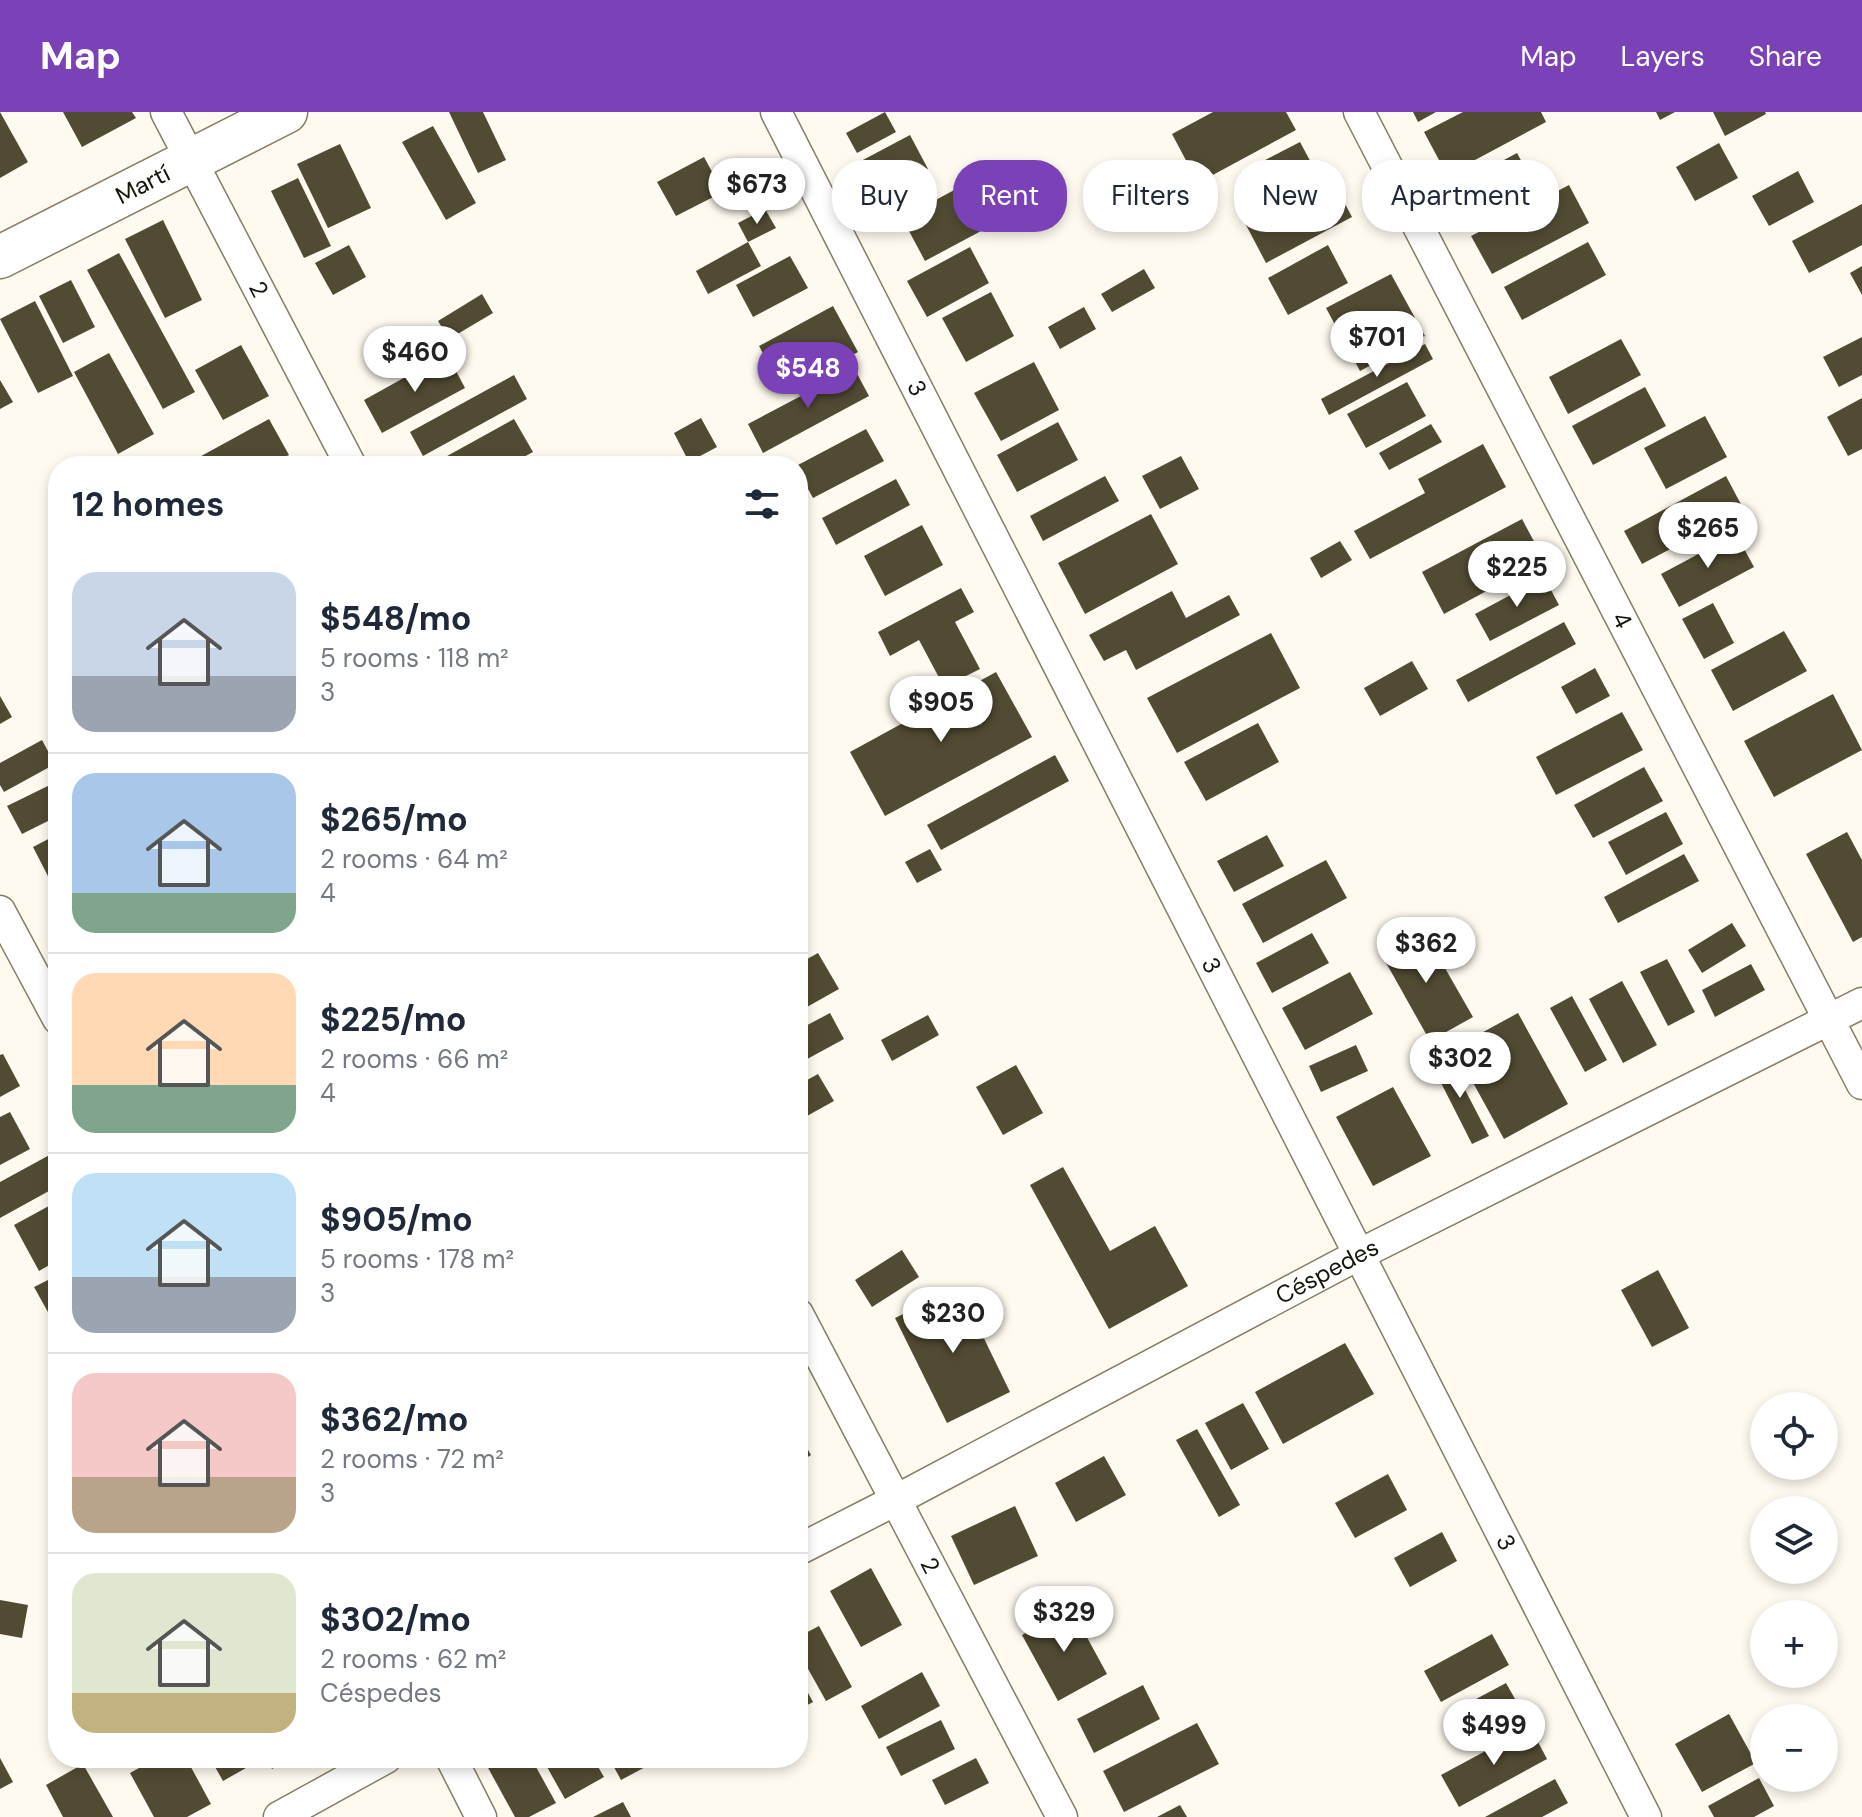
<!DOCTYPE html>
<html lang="en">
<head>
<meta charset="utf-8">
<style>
  body { margin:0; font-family:"DM Sans",sans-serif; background:#f2f2f3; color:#1f2937; height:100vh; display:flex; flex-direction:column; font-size:30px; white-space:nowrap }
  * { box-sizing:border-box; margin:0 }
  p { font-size:26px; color:#747a83 }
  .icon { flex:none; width:44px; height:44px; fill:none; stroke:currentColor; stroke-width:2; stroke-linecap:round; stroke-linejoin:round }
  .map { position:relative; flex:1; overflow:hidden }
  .panel { position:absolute; left:48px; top:344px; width:760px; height:1312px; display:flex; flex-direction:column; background:#fff; border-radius:32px; box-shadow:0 4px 12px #0003 }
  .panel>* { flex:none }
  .hud { position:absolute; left:832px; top:48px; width:760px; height:72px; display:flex; gap:16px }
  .tools { position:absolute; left:1750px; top:1280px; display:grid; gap:16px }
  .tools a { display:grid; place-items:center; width:88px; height:88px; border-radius:50%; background:#fff; box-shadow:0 4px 12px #0003; font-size:40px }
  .price { position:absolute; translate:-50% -68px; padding:0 18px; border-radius:28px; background:#fff; color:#222; font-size:26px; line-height:52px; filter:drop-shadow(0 2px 4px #0008) }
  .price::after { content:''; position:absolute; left:50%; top:48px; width:24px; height:18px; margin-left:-12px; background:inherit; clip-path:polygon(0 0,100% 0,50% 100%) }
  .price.active { background:#7b42b8; color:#fff }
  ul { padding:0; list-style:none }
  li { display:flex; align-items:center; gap:24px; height:200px; padding:0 24px }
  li+li { border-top:2px solid #e0e1e3 }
  li span { display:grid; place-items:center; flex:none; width:224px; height:160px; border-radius:24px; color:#555 }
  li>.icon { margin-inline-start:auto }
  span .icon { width:96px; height:96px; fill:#fffc; stroke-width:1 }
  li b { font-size:34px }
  h2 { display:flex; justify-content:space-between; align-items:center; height:96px; padding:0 24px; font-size:34px }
  .pill { padding:0 28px; border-radius:32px; background:#fff; box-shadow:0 4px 12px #0003; font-size:28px; line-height:72px }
  .pill.active { background:#7b42b8; color:#fff }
  header { display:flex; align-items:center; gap:48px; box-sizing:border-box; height:112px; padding:0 40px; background:#7b42b8; color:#fff }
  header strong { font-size:38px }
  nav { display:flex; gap:44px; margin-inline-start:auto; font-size:28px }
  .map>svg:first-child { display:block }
</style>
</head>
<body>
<header>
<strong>Map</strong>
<nav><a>Map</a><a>Layers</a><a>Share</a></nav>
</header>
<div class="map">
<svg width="1862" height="1705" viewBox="0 0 1862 1705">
  <rect width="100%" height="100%" fill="#fefaef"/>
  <g fill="#524b33">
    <polygon points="0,0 28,50 0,66"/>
    <polygon points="63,0 132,0 136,6 82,35"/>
    <polygon points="449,0 483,0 506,48 478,61"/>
    <polygon points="885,0 896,20 857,41 846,21"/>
    <polygon points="1213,0 1286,0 1296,18 1198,71 1172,22"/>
    <polygon points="1413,0 1436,0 1418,10"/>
    <polygon points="1463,0 1541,0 1546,10 1447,63 1424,20"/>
    <polygon points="1656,0 1675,0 1660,8"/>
    <polygon points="1713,0 1765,0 1766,2 1725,24"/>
    <polygon points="433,14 476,91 446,108 402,30"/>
    <polygon points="910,23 928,57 879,83 861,49"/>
    <polygon points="1300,30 1315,58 1255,90 1240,61"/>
    <polygon points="1719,31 1738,66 1695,89 1676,55"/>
    <polygon points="340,32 371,96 328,116 297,52"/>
    <polygon points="1517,41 1534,72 1463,110 1446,79"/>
    <polygon points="704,45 723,80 676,104 657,70"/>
    <polygon points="1798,59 1814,90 1769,114 1752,84"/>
    <polygon points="298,66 331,134 304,146 271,79"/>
    <polygon points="1332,67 1352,105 1266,151 1246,113"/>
    <polygon points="973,68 996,111 925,149 902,106"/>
    <polygon points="1569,73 1589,111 1492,162 1471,124"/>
    <polygon points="1862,92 1862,133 1809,161 1792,129"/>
    <polygon points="765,97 776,116 748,130 738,111"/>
    <polygon points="163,108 202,188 165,206 125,127"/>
    <polygon points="748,130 761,154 708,182 696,159"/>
    <polygon points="1588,130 1606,163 1522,208 1504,175"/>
    <polygon points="349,133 366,165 333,183 315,151"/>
    <polygon points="1328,133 1348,171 1288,203 1268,166"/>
    <polygon points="970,135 989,171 927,205 907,169"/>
    <polygon points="119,141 195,280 163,297 87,158"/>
    <polygon points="790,144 808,176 753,205 736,173"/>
    <polygon points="1862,154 1862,183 1850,161"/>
    <polygon points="1144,157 1155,176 1112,200 1101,182"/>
    <polygon points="1391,162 1425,224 1360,259 1326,196"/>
    <polygon points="71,168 95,215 63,231 39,184"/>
    <polygon points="991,180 1014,224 966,250 942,206"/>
    <polygon points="482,182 493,201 449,227 438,209"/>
    <polygon points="35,189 73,264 38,281 0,207"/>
    <polygon points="833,194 858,240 784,280 759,234"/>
    <polygon points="1084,195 1096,217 1060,237 1048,215"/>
    <polygon points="1862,225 1862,263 1839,275 1823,245"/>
    <polygon points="1621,227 1641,263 1568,302 1549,265"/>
    <polygon points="1425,232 1433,247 1329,303 1321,287"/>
    <polygon points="241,233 269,284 223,308 195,258"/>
    <polygon points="109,241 154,322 118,342 74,260"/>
    <polygon points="447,242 465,276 382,321 364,288"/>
    <polygon points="1034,250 1059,298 1001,329 974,281"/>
    <polygon points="854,256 869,284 763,341 748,312"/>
    <polygon points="514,263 527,287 423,344 410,320"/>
    <polygon points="0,268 13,290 0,297"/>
    <polygon points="1407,270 1426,304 1366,336 1347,302"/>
    <polygon points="1645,275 1666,314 1593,353 1572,314"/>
    <polygon points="1862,286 1862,337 1848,344 1827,305"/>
    <polygon points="1705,304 1727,345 1666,377 1644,336"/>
    <polygon points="701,306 717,335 689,350 674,321"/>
    <polygon points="269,307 289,343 267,354 183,354"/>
    <polygon points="514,307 533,340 507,354 429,354"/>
    <polygon points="1058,310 1078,348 1017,380 997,343"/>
    <polygon points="1431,312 1442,330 1389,358 1379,341"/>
    <polygon points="866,317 884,349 813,386 798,359 798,353"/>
    <polygon points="1483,332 1506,375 1370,447 1354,419 1425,381 1418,367"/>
    <polygon points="1181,344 1199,377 1160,397 1142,364"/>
    <polygon points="1105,364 1119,389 1043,429 1030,404"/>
    <polygon points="1726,364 1744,398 1642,452 1624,419"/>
    <polygon points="896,367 910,393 836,433 822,406"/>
    <polygon points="1151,402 1178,452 1085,502 1058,451"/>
    <polygon points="1522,407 1544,448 1444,502 1422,460"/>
    <polygon points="922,413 943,453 885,484 864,444"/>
    <polygon points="1736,422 1754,455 1679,495 1661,462"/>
    <polygon points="1340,429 1352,448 1321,466 1310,446"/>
    <polygon points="1544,465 1559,493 1490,529 1475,502"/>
    <polygon points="961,476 974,500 955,510 980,557 944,575 919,528 890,544 878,520"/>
    <polygon points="1172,479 1186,506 1229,483 1240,503 1136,558 1126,538 1104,549 1089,523"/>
    <polygon points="1713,491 1734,531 1704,547 1682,507"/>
    <polygon points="1564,510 1576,532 1468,590 1456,568"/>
    <polygon points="1784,519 1807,559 1733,599 1711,558"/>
    <polygon points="1271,521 1300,576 1177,641 1147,586"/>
    <polygon points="1412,549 1428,577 1380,604 1364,576"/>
    <polygon points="1595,556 1610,584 1576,602 1561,575"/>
    <polygon points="996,560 1032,625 885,704 850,640"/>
    <polygon points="1833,582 1862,638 1774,685 1744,629"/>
    <polygon points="0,584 12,605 0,612"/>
    <polygon points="1622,600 1643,638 1556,683 1536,645"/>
    <polygon points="1258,611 1279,650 1206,689 1184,650"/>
    <polygon points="42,628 55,652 4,680 0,673 0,651"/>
    <polygon points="1055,643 1069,669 941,738 927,713"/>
    <polygon points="1644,655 1663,689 1593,726 1574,693"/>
    <polygon points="58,669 58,704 22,722 7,694"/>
    <polygon points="1666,700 1683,732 1626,763 1608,730"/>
    <polygon points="1847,720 1862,748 1862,825 1853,830 1806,742"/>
    <polygon points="58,722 58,766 51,770 33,735"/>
    <polygon points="1267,723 1284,754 1234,780 1217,749"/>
    <polygon points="930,737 942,758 917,771 905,750"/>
    <polygon points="1684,742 1699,769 1618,811 1604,785"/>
    <polygon points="1326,748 1347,786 1263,831 1242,792"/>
    <polygon points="1732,811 1746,834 1702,861 1688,838"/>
    <polygon points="1422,816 1473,905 1430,929 1380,840"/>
    <polygon points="1312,821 1329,851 1272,881 1256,851"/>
    <polygon points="818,841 839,877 798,900 798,852"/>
    <polygon points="1667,847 1695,900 1668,914 1640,860"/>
    <polygon points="1751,852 1765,878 1715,905 1702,878"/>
    <polygon points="1350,860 1373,902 1305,938 1282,896"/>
    <polygon points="1622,869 1657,933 1623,951 1589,887"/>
    <polygon points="1572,884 1607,948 1585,960 1550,896"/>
    <polygon points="830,901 844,927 798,952 798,918"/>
    <polygon points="1518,901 1568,992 1504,1027 1454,936"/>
    <polygon points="928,903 939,923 892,949 881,928"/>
    <polygon points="1356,933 1368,959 1321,980 1309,954"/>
    <polygon points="3,942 20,974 0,985 0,943"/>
    <polygon points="1447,943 1489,1024 1472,1032 1431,951"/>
    <polygon points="1016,953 1043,1001 1003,1023 976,975"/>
    <polygon points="818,962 834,989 798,1009 798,973"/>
    <polygon points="1393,975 1431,1044 1373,1074 1336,1005"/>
    <polygon points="10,1000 30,1037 0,1053 0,1005"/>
    <polygon points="55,1040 58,1046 58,1074 0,1106 0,1070"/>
    <polygon points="1063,1055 1110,1139 1155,1114 1188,1174 1109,1217 1030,1073"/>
    <polygon points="58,1089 58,1148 39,1159 14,1113"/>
    <polygon points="902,1138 919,1165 872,1195 855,1168"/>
    <polygon points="1658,1158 1689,1216 1652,1235 1621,1178"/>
    <polygon points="58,1163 58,1218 34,1175"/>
    <polygon points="959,1175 1010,1280 947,1311 895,1206"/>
    <polygon points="1345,1231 1374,1282 1283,1332 1255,1280"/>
    <polygon points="798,1291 807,1307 798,1312"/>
    <polygon points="1243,1291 1269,1337 1231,1358 1205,1311"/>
    <polygon points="1197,1317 1240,1393 1219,1405 1176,1328"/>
    <polygon points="800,1324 811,1343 798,1351 798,1326"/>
    <polygon points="1104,1344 1126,1383 1076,1410 1055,1371"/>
    <polygon points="1388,1362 1407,1398 1355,1426 1335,1391"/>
    <polygon points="1015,1394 1038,1444 974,1473 951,1424"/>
    <polygon points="1442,1420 1457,1449 1410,1475 1394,1446"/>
    <polygon points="871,1456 902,1513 861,1535 830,1479"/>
    <polygon points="0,1488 28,1493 22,1526 0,1522"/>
    <polygon points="1071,1496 1107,1562 1058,1589 1022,1523"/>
    <polygon points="819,1514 852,1575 826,1589 798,1539 798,1525"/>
    <polygon points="1492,1522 1509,1553 1441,1590 1424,1559"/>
    <polygon points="922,1560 940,1594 879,1627 861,1594"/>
    <polygon points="798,1563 813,1590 798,1598"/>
    <polygon points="1506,1571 1523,1601 1467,1631 1450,1601"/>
    <polygon points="1143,1573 1160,1607 1094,1641 1077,1607"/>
    <polygon points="1729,1602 1756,1651 1702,1680 1675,1632"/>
    <polygon points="941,1608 955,1637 901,1664 886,1635"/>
    <polygon points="1197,1611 1219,1652 1124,1700 1103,1659"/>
    <polygon points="1530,1615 1547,1647 1459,1695 1441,1663"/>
    <polygon points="0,1646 13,1670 0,1677"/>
    <polygon points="157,1646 186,1646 211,1692 187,1705 154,1705 130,1661"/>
    <polygon points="210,1646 249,1646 253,1652 223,1669"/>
    <polygon points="265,1646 291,1646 272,1657"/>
    <polygon points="501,1646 531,1646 556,1691 529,1705 515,1705 487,1654"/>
    <polygon points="542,1646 593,1646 604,1665 565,1687"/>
    <polygon points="609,1646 648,1646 651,1652 621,1668"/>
    <polygon points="976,1646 989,1671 945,1693 932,1668"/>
    <polygon points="83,1652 113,1705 63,1705 46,1673"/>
    <polygon points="1759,1666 1774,1694 1754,1705 1714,1705 1708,1694"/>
    <polygon points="1555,1667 1568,1691 1542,1705 1485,1705"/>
    <polygon points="623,1690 631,1705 593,1705"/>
    <polygon points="1180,1693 1187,1705 1157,1705"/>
  </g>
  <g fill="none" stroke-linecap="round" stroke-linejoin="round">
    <defs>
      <g id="street">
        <path id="s1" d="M166 0 351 354"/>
        <path id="s2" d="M776 0 1646 1705"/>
        <path id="s3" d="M1359 0 1862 972"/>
        <polyline points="0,799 58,907"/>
        <path id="s4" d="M798 1202 1062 1705"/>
        <path id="s5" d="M798 1438 896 1388 1358 1143 1862 891"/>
        <polyline points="451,1646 481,1705"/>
        <polyline points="279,1705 386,1646"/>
      </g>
      <g id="secondary">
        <path id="s6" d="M0 145 286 0"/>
      </g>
    </defs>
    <use href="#street" stroke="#867e64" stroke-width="33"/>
    <use href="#secondary" stroke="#867e64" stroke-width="45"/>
    <use href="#street" stroke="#fff" stroke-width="30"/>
    <use href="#secondary" stroke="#fff" stroke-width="42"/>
  </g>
  <g text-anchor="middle" stroke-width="8" stroke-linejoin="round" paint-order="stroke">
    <g font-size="24" fill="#161309" stroke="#fefaef">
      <text dy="8" stroke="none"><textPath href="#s6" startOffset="160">Martí</textPath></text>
      <text dy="8" stroke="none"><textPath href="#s1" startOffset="200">2</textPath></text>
      <text dy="8" stroke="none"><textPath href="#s2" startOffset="310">3</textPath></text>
      <text dy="8" stroke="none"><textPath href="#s3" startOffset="572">4</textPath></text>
      <text dy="8" stroke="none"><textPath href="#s2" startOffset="958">3</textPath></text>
      <text dy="8" stroke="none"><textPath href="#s5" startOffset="598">Céspedes</textPath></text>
      <text dy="8" stroke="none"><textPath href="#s2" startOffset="1606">3</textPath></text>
      <text dy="8" stroke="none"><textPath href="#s4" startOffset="284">2</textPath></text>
    </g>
  </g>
</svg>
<div class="tools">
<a><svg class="icon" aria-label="locate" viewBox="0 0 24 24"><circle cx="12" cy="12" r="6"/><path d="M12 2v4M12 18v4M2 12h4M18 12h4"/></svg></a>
<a><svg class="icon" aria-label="layers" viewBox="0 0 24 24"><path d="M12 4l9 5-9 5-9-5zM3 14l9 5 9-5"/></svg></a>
<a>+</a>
<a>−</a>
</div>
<b class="price" style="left:757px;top:114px">$673</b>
<b class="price" style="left:1377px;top:267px">$701</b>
<b class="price" style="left:415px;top:282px">$460</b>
<b class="price active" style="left:808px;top:298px">$548</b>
<b class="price" style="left:1708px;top:458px">$265</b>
<b class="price" style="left:1517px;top:497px">$225</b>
<b class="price" style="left:941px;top:632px">$905</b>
<b class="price" style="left:1426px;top:873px">$362</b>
<b class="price" style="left:1460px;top:988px">$302</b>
<b class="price" style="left:953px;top:1243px">$230</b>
<b class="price" style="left:1064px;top:1542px">$329</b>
<b class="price" style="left:1494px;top:1655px">$499</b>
<div class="hud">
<a class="pill">Buy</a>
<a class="pill active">Rent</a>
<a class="pill">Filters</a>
<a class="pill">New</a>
<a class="pill">Apartment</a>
</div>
<section class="panel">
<h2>12 homes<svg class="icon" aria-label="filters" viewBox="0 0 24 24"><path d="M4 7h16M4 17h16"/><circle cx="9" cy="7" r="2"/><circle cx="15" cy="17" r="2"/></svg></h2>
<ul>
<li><span style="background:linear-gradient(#c9d6e8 65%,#9aa5b1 0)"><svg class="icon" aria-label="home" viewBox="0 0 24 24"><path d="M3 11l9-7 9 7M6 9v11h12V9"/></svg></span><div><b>$548/mo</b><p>5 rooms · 118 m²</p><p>3</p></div></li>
<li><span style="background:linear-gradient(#a9c7e8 75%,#7fa58c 0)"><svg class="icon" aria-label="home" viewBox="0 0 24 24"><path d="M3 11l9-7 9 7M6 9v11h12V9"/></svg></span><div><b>$265/mo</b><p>2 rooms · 64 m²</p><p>4</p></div></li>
<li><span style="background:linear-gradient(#ffd9b3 70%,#7fa58c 0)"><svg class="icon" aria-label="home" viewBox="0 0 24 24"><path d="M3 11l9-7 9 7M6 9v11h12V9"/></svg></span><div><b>$225/mo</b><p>2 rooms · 66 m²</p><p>4</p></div></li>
<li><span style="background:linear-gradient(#bfe0f5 65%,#9aa5b1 0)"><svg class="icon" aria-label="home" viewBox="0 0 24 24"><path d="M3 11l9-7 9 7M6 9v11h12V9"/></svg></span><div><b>$905/mo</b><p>5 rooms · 178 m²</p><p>3</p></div></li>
<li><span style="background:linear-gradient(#f6c9c9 65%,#b9a48a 0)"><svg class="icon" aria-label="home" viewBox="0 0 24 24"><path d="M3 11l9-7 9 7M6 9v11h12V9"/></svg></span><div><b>$362/mo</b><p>2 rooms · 72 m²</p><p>3</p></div></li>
<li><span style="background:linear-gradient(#dfe7d0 75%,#c2b280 0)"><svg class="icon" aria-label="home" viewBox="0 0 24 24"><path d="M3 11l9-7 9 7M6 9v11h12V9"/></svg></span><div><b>$302/mo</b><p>2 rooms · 62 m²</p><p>Céspedes</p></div></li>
</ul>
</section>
</div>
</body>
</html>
